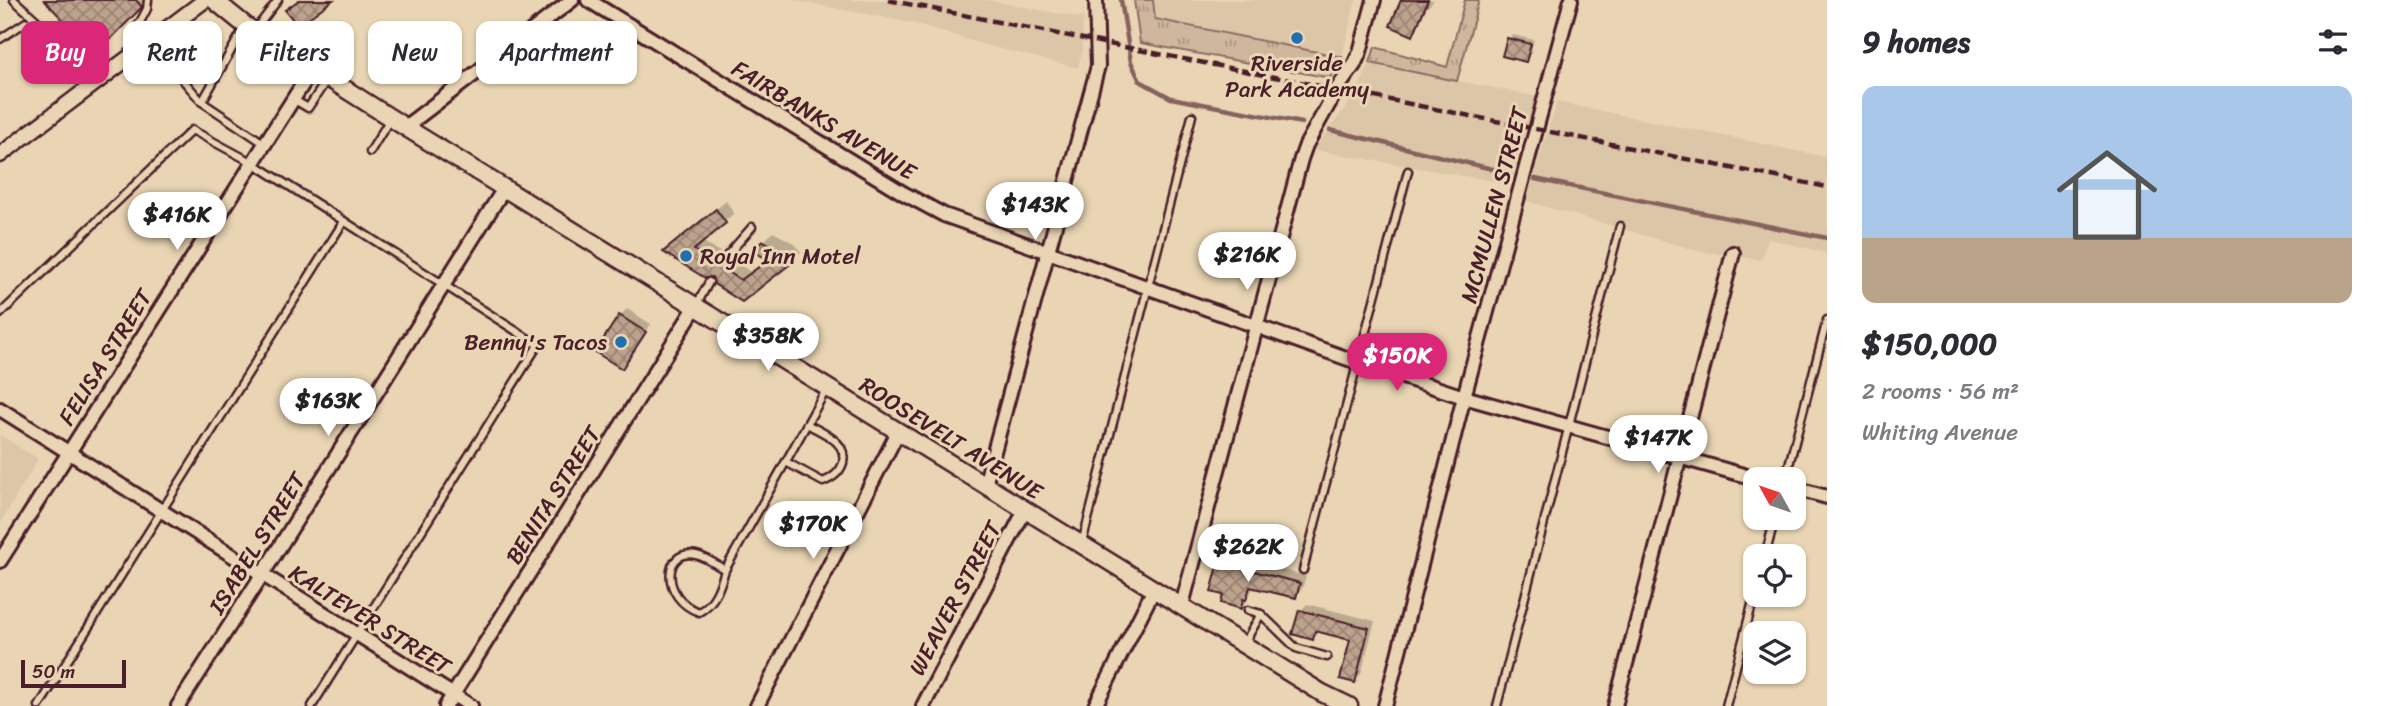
<!DOCTYPE html>
<html lang="en">
<head>
<meta charset="utf-8">
<style>
  body { margin:0; font-family:Sriracha,sans-serif; background:#f7f7f7; color:#2b2b33; height:100vh; display:flex; flex-direction:column; font-size:26px; white-space:nowrap }
  * { box-sizing:border-box; margin:0 }
  p { font-size:23px; color:#7c7c81 }
  .icon { flex:none; width:38px; height:38px; fill:none; stroke:currentColor; stroke-width:2; stroke-linecap:round; stroke-linejoin:round }
  .map { position:relative; flex:1; overflow:hidden }
  .panel { display:flex; flex-direction:column; background:#fff; width:560px }
  .panel>* { flex:none }
  .guide { position:absolute; left:21px; top:21px; width:665px; height:63px; display:flex; gap:14px }
  .needle { width:46px; rotate:310deg }
  .tools { position:absolute; left:1743px; top:467px; display:grid; gap:14px }
  .tools a { display:grid; place-items:center; width:63px; height:63px; border-radius:14px; background:#fff; box-shadow:0 2px 5px #0004; font-size:35px }
  .scale { position:absolute; left:21px; bottom:18px; width:105px; box-sizing:border-box; padding-left:7px; border:4px solid #4a1f2b; border-top:0; font-size:19px; line-height:24px; white-space:nowrap; color:#4a1f2b; -webkit-text-stroke:5px #e9d5b3; paint-order:stroke }
  .price { position:absolute; translate:-50% -60px; padding:0 16px; border-radius:24px; background:#fff; color:#222; font-size:23px; line-height:46px; filter:drop-shadow(0 2px 4px #0008) }
  .price::after { content:''; position:absolute; left:50%; top:42px; width:21px; height:16px; margin-left:-10px; background:inherit; clip-path:polygon(0 0,100% 0,50% 100%) }
  .price.on { background:#db2777; color:#fff }
  ul { padding:0; list-style:none }
  li { display:grid; align-content:center; gap:14px; height:371px; padding:0 35px }
  li+li { border-top:2px solid #e1e1e2 }
  li span { display:grid; place-items:center; height:217px; border-radius:14px; color:#555 }
  li>.icon { margin-inline-start:auto }
  span .icon { width:126px; height:126px; fill:#fffc; stroke-width:1 }
  li b { font-size:30px }
  h2 { display:flex; justify-content:space-between; align-items:center; height:84px; padding:0 35px; font-size:30px }
  .pill { padding:0 24px; border-radius:14px; background:#fff; box-shadow:0 2px 5px #0004; font-size:24px; line-height:63px }
  .pill.on { background:#db2777; color:#fff }
  main { display:flex; flex:1; min-height:0 }
  .map>svg:first-child { display:block }
</style>
</head>
<body>
<main>
<div class="map">
<svg width="1827" height="706" viewBox="0 0 1827 706">
  <defs>
    <pattern id="grass-tufts" width="24" height="20" patternUnits="userSpaceOnUse" patternTransform="scale(1.75)"><rect width="24" height="20" fill="#cfb79d"/><path d="M3 7l-1-3M5 7V3M7 7l1-3M15 17l-1-3M17 17v-4M19 17l1-3" fill="none" stroke="#aa9480"/></pattern>
    <pattern id="building-cross-hatch" width="8" height="8" patternUnits="userSpaceOnUse" patternTransform="scale(1.75)"><rect width="8" height="8" fill="#bca38d"/><path d="M0 0l8 8M0 8l8-8" fill="none" stroke="#9b8473"/></pattern>
  </defs>
  <rect width="100%" height="100%" fill="#e9d5b3"/>
  <filter id="ink" filterUnits="userSpaceOnUse"><feTurbulence type="fractalNoise" baseFrequency=".0143" numOctaves="2"/><feDisplacementMap in="SourceGraphic" scale="14" xChannelSelector="R" yChannelSelector="G"/><feConvolveMatrix kernelMatrix="1 2 1 2 8 2 1 2 1" color-interpolation-filters="sRGB"/></filter>
  <g filter="url(#ink)">
    <g fill="#dcc6a8">
      <polygon points="792,0 987,0 1083,18 1082,52 1078,68 981,44 917,24"/>
      <polygon points="1153,0 1356,0 1342,57 1155,19"/>
      <polygon points="1370,63 1539,97 1526,127 1510,184 1314,150 1356,93"/>
      <polygon points="1557,102 1827,157 1827,253 1768,239 1761,260 1698,251 1526,201"/>
      <polygon points="0,435 38,459 0,524"/>
    </g>
    <g fill="url(#grass-tufts)" stroke="#8c6b64" stroke-width="2">
      <polygon points="1134,0 1153,0 1155,19 1342,57 1330,78 1140,43"/>
      <polygon points="1465,0 1479,0 1457,81 1370,63 1375,47 1447,67"/>
    </g>
    <g fill="#0003">
      <polygon points="46,0 148,0 138,10"/>
      <polygon points="1403,0 1434,0 1428,7 1427,7 1417,29 1413,34"/>
      <polygon points="1513,35 1534,40 1530,55 1526,60 1508,39"/>
      <polygon points="726,201 734,213 702,241 751,272 769,258 764,241 773,232 792,242 801,252 742,299 675,243"/>
      <polygon points="627,309 651,324 621,366 620,316"/>
      <polygon points="1227,556 1306,576 1302,589 1295,596 1254,586 1247,600 1240,607 1225,593 1221,563"/>
      <polygon points="1307,604 1375,621 1361,674 1354,681 1352,639 1319,631 1312,638 1300,611"/>
    </g>
    <g fill="none" stroke-linecap="round" stroke-linejoin="round">
      <g stroke="#85625d" stroke-width="4.5">
        <polyline points="1121,0 1131,62 1140,81 1171,98 1302,123"/>
        <polyline points="1330,130 1509,173"/>
        <polyline points="1535,179 1827,238"/>
      </g>
    </g>
    <g fill="url(#building-cross-hatch)" stroke="#4a1f2b" stroke-width="2">
      <polygon points="44,0 136,0 142,7 96,54"/>
      <polygon points="299,0 333,0 298,26 285,10"/>
      <polygon points="1401,0 1428,0 1413,36 1390,26"/>
      <polygon points="1507,38 1531,44 1526,62 1502,56"/>
      <polygon points="716,209 726,223 694,250 741,280 768,260 755,252 762,240 782,251 793,262 742,302 714,284 712,277 705,278 663,252"/>
      <polygon points="619,315 646,332 622,369 595,352"/>
      <polygon points="1219,562 1300,583 1296,598 1250,587 1246,600 1243,599 1241,609 1221,603 1223,595 1211,592"/>
      <polygon points="1299,610 1369,628 1355,683 1340,679 1350,640 1315,631 1313,640 1292,634"/>
    </g>
    <g fill="none" stroke-linecap="round" stroke-linejoin="round">
      <defs>
        <g id="service">
          <polyline points="14,0 62,43 93,85"/>
          <polyline points="255,30 278,0"/>
          <polyline points="0,39 26,22 35,21"/>
          <polyline points="151,43 202,102 265,144"/>
          <polyline points="140,47 132,37 147,9 148,0"/>
          <polyline points="293,99 308,108 328,78"/>
          <polyline points="202,102 244,28"/>
          <polyline points="370,152 390,119"/>
          <polyline points="724,259 752,227"/>
          <polyline points="697,304 709,282"/>
          <polyline points="0,314 192,130 253,163 538,345 312,706"/>
          <path d="M786 462 823 482C833 478 840 473 843 463 848 441 822 433 807 424"/>
          <polyline points="1785,480 1827,320"/>
          <polyline points="1082,543 1192,116"/>
          <polyline points="1765,556 1775,518"/>
          <path d="M725 570C717 565 706 557 696 555 662 548 661 599 699 612 715 603 720 587 725 570L826 390"/>
          <polyline points="1303,570 1408,171"/>
          <polyline points="1261,614 1296,648 1327,657"/>
          <polyline points="1245,642 1261,614 1248,610"/>
          <polyline points="39,706 344,221"/>
          <polyline points="1497,706 1620,226"/>
          <polyline points="1726,706 1755,593"/>
        </g>
        <g id="minor">
          <polyline points="588,0 903,193 944,215 1357,362 1464,397 1761,480"/>
          <polyline points="405,127 572,0"/>
          <polyline points="0,409 471,706"/>
          <polyline points="985,485 1098,66 1096,0"/>
          <polyline points="1794,488 1827,497"/>
          <polyline points="0,561 313,68"/>
          <polyline points="1182,605 1301,159 1306,145 1337,89 1354,65 1360,52 1374,0"/>
          <polyline points="178,706 262,575 505,187"/>
          <polyline points="446,706 696,306"/>
          <polyline points="757,706 898,432"/>
          <polyline points="923,706 1025,510"/>
          <polyline points="1095,706 1154,589"/>
          <polyline points="1385,706 1464,397 1571,0"/>
          <polyline points="1615,706 1733,253"/>
        </g>
        <polyline id="tertiary" points="0,155 205,0"/>
        <polyline id="secondary" points="214,0 246,26 405,127 1322,693 1349,706"/>
      </defs>
      <use href="#service" stroke="#4a1f2b" stroke-width="11"/>
      <use href="#minor" stroke="#4a1f2b" stroke-width="18"/>
      <use href="#tertiary" stroke="#4a1f2b" stroke-width="19"/>
      <use href="#secondary" stroke="#4a1f2b" stroke-width="21"/>
      <use href="#service" stroke="#e9d5b3" stroke-width="6"/>
      <use href="#minor" stroke="#e9d5b3" stroke-width="12"/>
      <use href="#tertiary" stroke="#e9d5b3" stroke-width="14"/>
      <use href="#secondary" stroke="#e9d5b3" stroke-width="16"/>
      <polyline stroke="#4a1f2b" stroke-width="4.5" stroke-dasharray="10 5" stroke-linecap="butt" points="888,0 1827,187"/>
    </g>
  </g>
  <g fill="#1f6fb2" stroke="#e9d5b3" stroke-width="2.5">
    <circle cx="1297" cy="38" r="7"/>
    <circle cx="686" cy="256" r="7"/>
    <circle cx="621" cy="342" r="7"/>
  </g>
  <g text-anchor="middle" stroke-width="6" stroke-linejoin="round" paint-order="stroke">
    <g font-size="23" fill="#4a1f2b" stroke="#e9d5b3">
      <text x="1297" y="71">Riverside<tspan x="1297" dy="26">Park Academy</tspan></text>
      <text x="700" y="264" text-anchor="start">Royal Inn Motel</text>
      <text x="607" y="350" text-anchor="end">Benny's Tacos</text>
    </g>
    <g font-size="23" fill="#4a1f2b" stroke="#e9d5b3">
      <text transform="translate(824 120) rotate(31)" y="8">FAIRBANKS AVENUE</text>
      <text transform="translate(1494 205) rotate(-75)" y="8">MCMULLEN STREET</text>
      <text transform="translate(105 357) rotate(-58)" y="8">FELISA STREET</text>
      <text transform="translate(951 438) rotate(32)" y="8">ROOSEVELT AVENUE</text>
      <text transform="translate(553 495) rotate(-58)" y="8">BENITA STREET</text>
      <text transform="translate(257 543) rotate(-58)" y="8">ISABEL STREET</text>
      <text transform="translate(955 598) rotate(-62)" y="8">WEAVER STREET</text>
      <text transform="translate(370 619) rotate(32)" y="8">KALTEYER STREET</text>
    </g>
  </g>
</svg>
<div class="tools">
<a><svg class="needle" viewBox="-14 -14 28 28"><path d="M0-13l5 13h-10z" fill="#e53935"/><path d="M0 13l5-13h-10z" fill="#7c7c81"/></svg></a>
<a><svg class="icon" aria-label="locate" viewBox="0 0 24 24"><circle cx="12" cy="12" r="6"/><path d="M12 2v4M12 18v4M2 12h4M18 12h4"/></svg></a>
<a><svg class="icon" aria-label="layers" viewBox="0 0 24 24"><path d="M12 4l9 5-9 5-9-5zM3 14l9 5 9-5"/></svg></a>
</div>
<div class="scale">50 m</div>
<b class="price" style="left:1035px;top:242px">$143K</b>
<b class="price" style="left:177px;top:252px">$416K</b>
<b class="price" style="left:1247px;top:292px">$216K</b>
<b class="price" style="left:768px;top:373px">$358K</b>
<b class="price on" style="left:1397px;top:393px">$150K</b>
<b class="price" style="left:328px;top:438px">$163K</b>
<b class="price" style="left:1658px;top:475px">$147K</b>
<b class="price" style="left:813px;top:561px">$170K</b>
<b class="price" style="left:1248px;top:584px">$262K</b>
<div class="guide">
<a class="pill on">Buy</a>
<a class="pill">Rent</a>
<a class="pill">Filters</a>
<a class="pill">New</a>
<a class="pill">Apartment</a>
</div>
</div>
<section class="panel">
<h2>9 homes<svg class="icon" aria-label="filters" viewBox="0 0 24 24"><path d="M4 7h16M4 17h16"/><circle cx="9" cy="7" r="2"/><circle cx="15" cy="17" r="2"/></svg></h2>
<ul>
<li><span style="background:linear-gradient(#a9c7e8 70%,#b9a48a 0)"><svg class="icon" aria-label="home" viewBox="0 0 24 24"><path d="M3 11l9-7 9 7M6 9v11h12V9"/></svg></span><div><b>$150,000</b><p>2 rooms · 56 m²</p><p>Whiting Avenue</p></div></li>
</ul>
</section>
</main>
</body>
</html>
